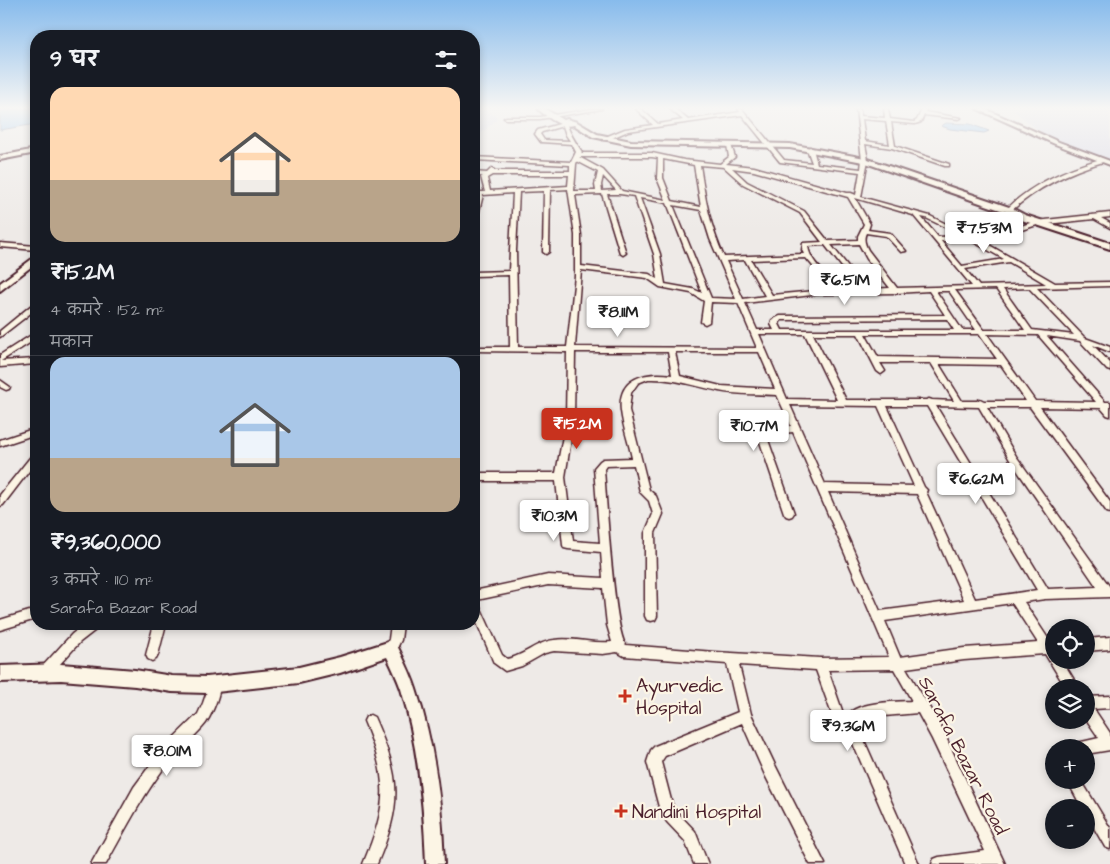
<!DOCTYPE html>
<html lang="hi">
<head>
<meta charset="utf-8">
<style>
  body { margin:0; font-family:"Architects Daughter","Playpen Sans Deva",sans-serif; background:#242831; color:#f1f3f6; height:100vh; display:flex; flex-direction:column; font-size:19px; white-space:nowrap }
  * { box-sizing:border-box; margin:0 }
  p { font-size:16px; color:#9ea1a6 }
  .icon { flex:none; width:28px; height:28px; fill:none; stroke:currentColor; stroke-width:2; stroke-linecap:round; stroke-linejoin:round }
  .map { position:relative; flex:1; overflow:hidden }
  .side { position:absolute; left:30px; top:30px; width:450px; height:600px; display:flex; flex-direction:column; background:#171b24; border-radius:20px; box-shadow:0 2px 8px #0003 }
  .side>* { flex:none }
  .tools { position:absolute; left:1045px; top:619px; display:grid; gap:10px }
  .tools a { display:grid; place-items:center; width:50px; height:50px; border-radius:50%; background:#171b24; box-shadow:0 2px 8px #0003; font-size:25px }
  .price { position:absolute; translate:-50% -42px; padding:0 11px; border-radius:5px; background:#fff; color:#222; font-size:16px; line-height:32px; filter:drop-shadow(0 1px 2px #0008) }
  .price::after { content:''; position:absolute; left:50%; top:30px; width:15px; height:11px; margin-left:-8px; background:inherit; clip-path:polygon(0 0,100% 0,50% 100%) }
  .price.on { background:#c8321e; color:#fff }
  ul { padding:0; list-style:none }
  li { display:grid; align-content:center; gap:10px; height:265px; padding:0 20px }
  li+li { border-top:1px solid #363941 }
  li span { display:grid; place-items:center; height:155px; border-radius:15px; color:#555 }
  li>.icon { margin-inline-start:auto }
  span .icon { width:90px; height:90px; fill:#fffc; stroke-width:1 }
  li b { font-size:21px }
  h2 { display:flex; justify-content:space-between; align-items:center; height:60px; padding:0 20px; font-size:21px }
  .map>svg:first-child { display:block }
</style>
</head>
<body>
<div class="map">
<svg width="1110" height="864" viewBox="0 0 1110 864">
  <rect width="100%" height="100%" fill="#eeeae7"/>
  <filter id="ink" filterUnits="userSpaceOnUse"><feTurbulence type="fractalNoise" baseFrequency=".02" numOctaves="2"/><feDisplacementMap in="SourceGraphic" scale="10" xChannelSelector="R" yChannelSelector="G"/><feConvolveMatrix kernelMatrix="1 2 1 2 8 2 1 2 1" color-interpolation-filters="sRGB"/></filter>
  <g filter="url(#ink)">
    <g fill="#dddce9">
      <polygon points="474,109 482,109 497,116 497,119 475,139"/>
      <polygon points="1012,109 1110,109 1110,160 1058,146"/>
    </g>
    <g fill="#97c6f2" stroke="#7883a2">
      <polygon points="0,109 36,109 36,124 0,130"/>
      <polygon points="946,123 970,124 989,131 984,133 950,129 941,126"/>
    </g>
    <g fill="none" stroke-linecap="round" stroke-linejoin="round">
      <defs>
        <g id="street">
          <polygon points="592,109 602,109 540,119 506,119 504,118 506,117 540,117"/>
          <path d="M636 109H641L658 124 683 120 670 109H675L688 120 740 112 738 109H742L784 160 812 163 807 149 810 147 813 149 817 164 861 169 862 160 856 109H860L861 116 885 118 884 109H888L890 119 914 122 917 120 922 109H926L925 112 961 118 959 119 924 115 921 122 915 124 891 122 895 146 949 164V166H945L892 148 865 144 868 160 861 197 930 216 979 240 1036 221 1110 213V217L1101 218 1110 223V228L1094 219 1037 225 984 242 1055 283 1110 282V286L1037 288 1085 338 1110 347V352L1093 345 1110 363V371L1107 370 1080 341 1047 336 1105 402H1110V416L1107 415 1101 408 1040 407 1110 502V513L1107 512 1030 407H987L1016 456 1110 587V597L1045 599 1024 602 1051 643 1054 642V660H1062L1079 688H1066L1045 654 964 660 906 668 942 729 1005 864H932L934 859 939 857 985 851 932 739 918 713 862 718 858 721 860 731 919 864H905L848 732C847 729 845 723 846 720 848 701 897 702 912 701L894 669 828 670 844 716 842 720 838 722 834 720 816 670 739 665 751 714 775 765 825 864H810L765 775 742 723 665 756 661 762 672 804 677 812 695 831 708 864H694L685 841 667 822 659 807 647 762 651 750 655 746 738 712 727 664 624 656 617 652 603 654 554 651 545 653 522 666 505 671 494 663 474 616V591L548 575 603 578 601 552 568 549 564 548 563 545 556 481H474V473H556L566 420 567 352 474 351V347H510L509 275 474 276V272L509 271 513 193 483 195 477 219 474 221V209L478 195 474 196V192H485L481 177 483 176H474V172L487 173 492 168 495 171H570V165L474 160V157L571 162 576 152 572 144 541 142 535 134 538 130 563 123 567 125C571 136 576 143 582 152L581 153H652L684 160 720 164 729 157 727 145 729 144 731 145 735 157 726 164 754 167 847 193H851L856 195 860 172 780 162 742 115 628 131 607 140H603V138L625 129 653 125ZM862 119 886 121 890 145 865 141ZM563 126 566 135 570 141 544 140 540 134 542 132ZM579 157H652L658 158 657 178 666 200 622 191 603 170ZM663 159 694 165 701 207 672 201 663 178ZM577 161 598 172 595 185 596 191H574L576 164ZM700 165 724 167 743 184 800 213 822 242 803 243 802 250 804 254 724 257C710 226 705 199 700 165ZM732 168 754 171 848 197 864 224 858 236V240L828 241 804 211 747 182ZM492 175H569L568 186 490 191 487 178ZM603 176 616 190 602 191 601 185ZM568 189 575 235V276L567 347H518L516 250 519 192 544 191 543 252 546 254 549 252 550 190ZM602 194 620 253 623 255 626 253 607 194H620L634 196 654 254 658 279 649 274 581 266V235L575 195ZM640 198 667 203 702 293 693 289 665 284 660 254ZM855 198 913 215 972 286 897 288 868 250C865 244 863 239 866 233L886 236 901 252 906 251 890 233 868 230 870 224ZM673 205 701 210 710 239 736 299 711 298ZM921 217 926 218 963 236 938 237ZM970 240 1004 259 962 266 941 241ZM859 244 867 259 890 288 866 289 831 245ZM825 245 859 289H844C831 278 810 264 808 246ZM806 258 817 271 836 289 772 295 751 260ZM745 260 765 296 743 299 726 261ZM1009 262 1046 284 979 286 965 269ZM581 270 647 278 660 287 691 293 704 301 701 322 705 324 709 322 711 302 738 303 757 348 575 347ZM1029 288 1074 335 1032 330 1003 289ZM996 289 1025 330H984L955 290ZM929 291 945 315 780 316 772 320 771 324 774 330H757L745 303 820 294 896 293ZM936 291H949L976 330H962ZM947 319 954 330H782L779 324 781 320ZM759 334H805L837 400 787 399ZM813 334H858L877 371 881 374 885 371 880 363H931L954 401 932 400 929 399 926 400H846ZM865 334H979L997 359 878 357ZM987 334 1038 335 1096 402 1035 401ZM575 352H668L672 375C645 371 617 378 621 411 623 427 629 443 632 458L603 459 600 461 594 468 600 543 573 541 565 477 574 420ZM675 352H759L775 389 721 386 680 376ZM939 364 1001 365 1026 401H984L980 399 977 401H962ZM648 379C673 378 695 386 719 391 738 395 758 394 777 395L791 426C779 427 766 427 758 436L784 513 786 516 789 517 792 516 794 513 767 437 773 434 793 432 889 657 820 658 715 652 626 645C614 632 606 495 604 469L606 466 634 465 640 492 649 501 653 514 645 533V616L647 620 651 621 655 620 657 616 655 533 663 514 656 496 649 490 629 410 631 393 638 383ZM790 405 878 406 914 486 825 484ZM887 406H927L1037 590 975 599 926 492 927 490 924 487ZM936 406 979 407 1010 460 1097 587 1048 589ZM828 492 917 494 964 600 880 611ZM548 585 603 588 607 625 612 642C592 644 573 637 554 640 536 642 524 656 507 659L502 655 477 600ZM1012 603 1038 643 964 648 900 657 885 621Z"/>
          <path d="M1101 159 1103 160V162C1068 172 1038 187 1011 211L1006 210C1031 184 1066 169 1101 159Z"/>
          <polygon points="0,243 36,246 36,250 0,247"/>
          <polygon points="33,304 36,304 36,309 0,337 0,331"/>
          <polygon points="33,334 36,334 36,339 1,361 36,359 36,364 0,367 0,355"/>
          <polygon points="0,380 10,387 9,389 6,390 0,387"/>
          <polygon points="36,428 36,434 0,446 0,440"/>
          <polygon points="36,453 36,462 3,505 0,506 0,495 33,454"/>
          <polygon points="36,609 36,619 0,630 0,620"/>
          <polygon points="85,624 100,624 98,628 80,642 49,676 45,678 41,676 39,672 41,668 72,634"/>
          <polygon points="154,624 166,624 158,655 156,659 152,661 148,659 146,655"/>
          <polygon points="391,624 403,624 401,640 395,652 391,654 387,652 385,648 389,639"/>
          <polygon points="1110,637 1110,649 1086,651 1086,639"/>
          <path d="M215 678 219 680C223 689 212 714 206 723 196 736 182 746 171 759 145 791 126 828 106 864H91L134 787 162 749 198 714 203 703 211 680Z"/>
          <polygon points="1110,696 1110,708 1094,709 1110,733 1110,750 1086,754 1086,748 1076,748 1077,743 1099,738 1086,719 1086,697"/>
          <path d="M370 715 374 717C401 778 403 802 377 864H363C388 804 389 781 364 721L366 717Z"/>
          <polygon points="1067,780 1081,780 1110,828 1110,849 1105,847 1086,814 1086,808 1082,808"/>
        </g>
        <g id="secondary">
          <polygon points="977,109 985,109 1059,142 1110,161 1110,165 1055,144"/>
          <path d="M391 641 396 643C403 658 411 673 416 689 435 746 442 805 444 864H426C424 805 418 745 401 689 397 678 392 667 387 657L340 673 299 683 207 693 172 692 135 686 61 680 0 682V666L61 664 135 670 172 676 207 677 299 667 340 657Z"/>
        </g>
        <g id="primary">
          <path d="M538 109H545L564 120 567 119 577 122 597 134 631 141 790 144 865 158 1012 208 1025 215 1110 243V249L1009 216 1006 212 863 162 790 148 631 145 593 137 574 125C562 129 547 117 538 109Z"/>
          <polygon points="36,149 36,153 0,160 0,156"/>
          <polygon points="36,256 36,263 0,291 0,283"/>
        </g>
      </defs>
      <use href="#street" stroke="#4a1f2b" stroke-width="3"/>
      <use href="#secondary" stroke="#4a1f2b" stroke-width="4"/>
      <use href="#primary" stroke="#4a1f2b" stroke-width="4"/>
      <use href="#street" fill="#fcf5e5" fill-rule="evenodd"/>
      <use href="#secondary" fill="#fcf5e5" fill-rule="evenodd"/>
      <use href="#primary" fill="#fcf5e5" fill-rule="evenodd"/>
    </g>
  </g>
  <linearGradient id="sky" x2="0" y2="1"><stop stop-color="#87bbec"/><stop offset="0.47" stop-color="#f7f6f4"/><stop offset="1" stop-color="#f7f6f4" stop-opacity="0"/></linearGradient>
  <rect width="1110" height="230" fill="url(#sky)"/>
  <g fill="#c8321e" stroke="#fcf5e5" stroke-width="2">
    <path d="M622.5 688.5h5v5h5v5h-5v5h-5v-5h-5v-5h5z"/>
    <path d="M618.5 803.5h5v5h5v5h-5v5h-5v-5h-5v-5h5z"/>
  </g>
  <g text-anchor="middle" stroke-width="4.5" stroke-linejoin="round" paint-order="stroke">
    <g font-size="19" fill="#4a1f2b" stroke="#fcf5e5" text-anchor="start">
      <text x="636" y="692">Ayurvedic<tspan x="636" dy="22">Hospital</tspan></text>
      <text x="632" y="818">Nandini Hospital</text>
    </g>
    <g font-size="19" fill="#4a1f2b" stroke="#fcf5e5">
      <text transform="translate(964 755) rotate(63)" y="7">Sarafa Bazar Road</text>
    </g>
  </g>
</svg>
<div class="tools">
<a><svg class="icon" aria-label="locate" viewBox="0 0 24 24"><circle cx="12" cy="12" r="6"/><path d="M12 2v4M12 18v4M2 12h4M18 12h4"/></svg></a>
<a><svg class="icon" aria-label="layers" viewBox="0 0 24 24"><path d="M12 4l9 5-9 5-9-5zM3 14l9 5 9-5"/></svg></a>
<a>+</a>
<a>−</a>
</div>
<b class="price" style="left:984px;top:254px">₹7.53M</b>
<b class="price" style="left:845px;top:306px">₹6.51M</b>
<b class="price" style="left:618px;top:338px">₹8.11M</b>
<b class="price on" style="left:577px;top:450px">₹15.2M</b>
<b class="price" style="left:754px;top:452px">₹10.7M</b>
<b class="price" style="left:976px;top:505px">₹6.62M</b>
<b class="price" style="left:554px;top:542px">₹10.3M</b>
<b class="price" style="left:848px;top:752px">₹9.36M</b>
<b class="price" style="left:167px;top:777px">₹8.01M</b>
<section class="side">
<h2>9 घर<svg class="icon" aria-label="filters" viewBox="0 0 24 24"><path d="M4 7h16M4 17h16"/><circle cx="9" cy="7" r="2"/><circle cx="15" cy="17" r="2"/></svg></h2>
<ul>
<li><span style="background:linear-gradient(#ffd9b3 60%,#b9a48a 0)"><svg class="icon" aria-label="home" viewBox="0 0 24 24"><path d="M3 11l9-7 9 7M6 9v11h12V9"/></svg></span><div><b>₹15.2M</b><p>4 कमरे · 152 m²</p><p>मकान</p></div></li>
<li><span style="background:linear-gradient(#a9c7e8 65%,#b9a48a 0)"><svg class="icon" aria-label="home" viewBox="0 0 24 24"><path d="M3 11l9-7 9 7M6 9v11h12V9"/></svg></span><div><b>₹9,360,000</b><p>3 कमरे · 110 m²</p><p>Sarafa Bazar Road</p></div></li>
</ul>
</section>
</div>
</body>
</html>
